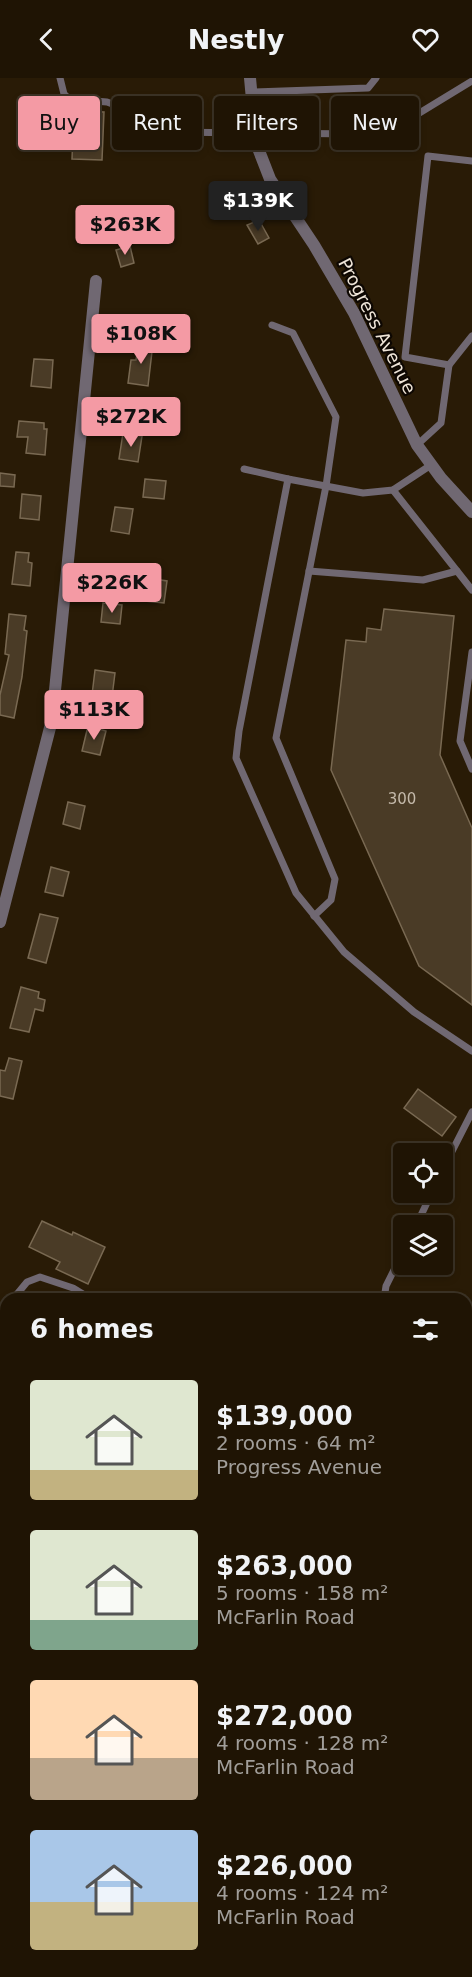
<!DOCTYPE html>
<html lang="en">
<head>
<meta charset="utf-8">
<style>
  body { margin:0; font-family:"DejaVu Sans",sans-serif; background:#271d0e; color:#f1f3f6; height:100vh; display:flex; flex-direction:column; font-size:22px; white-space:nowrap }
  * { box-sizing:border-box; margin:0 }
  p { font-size:20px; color:#a19e9a }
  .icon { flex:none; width:33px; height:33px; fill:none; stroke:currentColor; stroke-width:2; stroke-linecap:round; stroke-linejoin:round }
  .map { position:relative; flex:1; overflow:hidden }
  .details { position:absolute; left:0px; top:1215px; width:472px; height:684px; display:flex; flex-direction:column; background:#1f1404; border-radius:18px 18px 0 0; box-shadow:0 3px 9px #0003,0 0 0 2px #3c3326 }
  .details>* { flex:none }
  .guide { position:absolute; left:18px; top:18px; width:436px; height:54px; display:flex; gap:12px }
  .buttons { position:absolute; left:393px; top:1065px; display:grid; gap:12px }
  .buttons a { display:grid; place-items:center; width:60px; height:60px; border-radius:6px; background:#1f1404; box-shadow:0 3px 9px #0003,0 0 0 2px #3c3326; font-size:30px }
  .price { position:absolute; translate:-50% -51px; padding:0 14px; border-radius:6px; background:#f49aa4; color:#111; font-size:20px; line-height:39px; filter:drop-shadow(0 2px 3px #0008) }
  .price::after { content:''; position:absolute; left:50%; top:36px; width:18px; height:14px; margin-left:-9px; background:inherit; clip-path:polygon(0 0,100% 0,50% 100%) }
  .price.active { background:#222; color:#fff }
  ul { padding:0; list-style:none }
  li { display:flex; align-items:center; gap:18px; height:150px; padding:0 30px }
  li span { display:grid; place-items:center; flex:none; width:168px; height:120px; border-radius:6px; color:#555 }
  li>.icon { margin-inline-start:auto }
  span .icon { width:72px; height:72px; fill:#fffc; stroke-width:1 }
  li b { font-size:26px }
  h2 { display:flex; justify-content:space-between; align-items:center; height:72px; padding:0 30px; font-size:26px }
  .chip { padding:0 21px; border-radius:6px; background:#1f1404; box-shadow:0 3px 9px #0003,0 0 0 2px #3c3326; font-size:21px; line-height:54px }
  .chip.active { background:#f49aa4; color:#111 }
  header { display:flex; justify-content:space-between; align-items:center; height:78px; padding:0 30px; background:#1f1404; font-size:27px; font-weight:700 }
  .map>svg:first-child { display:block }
</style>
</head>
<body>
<header><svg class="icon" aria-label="back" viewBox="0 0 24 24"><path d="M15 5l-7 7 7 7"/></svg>Nestly<svg class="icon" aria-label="heart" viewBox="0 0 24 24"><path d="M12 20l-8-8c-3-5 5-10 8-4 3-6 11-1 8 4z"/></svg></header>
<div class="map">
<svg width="472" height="1899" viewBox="0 0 472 1899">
  <rect width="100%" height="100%" fill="#291b06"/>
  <polygon fill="#3b4533" points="0,1795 6,1801 6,1849 0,1836"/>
  <g fill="#4a3b26" stroke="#796952" stroke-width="1.5">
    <polygon points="74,33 104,34 102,82 72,81"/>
    <polygon points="259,142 269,160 258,166 247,147"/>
    <polygon points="130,168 134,185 121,189 116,172"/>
    <polygon points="139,263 153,265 148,308 128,305 131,282 136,282"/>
    <polygon points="34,281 53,282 51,310 31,308"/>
    <polygon points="19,343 44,345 44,351 47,351 45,377 26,375 28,359 17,359"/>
    <polygon points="123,355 142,358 138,384 119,381"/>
    <polygon points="0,395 15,397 14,409 0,408"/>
    <polygon points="145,401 166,403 164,421 143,419"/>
    <polygon points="22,416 41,418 39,442 20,440"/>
    <polygon points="115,429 133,431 129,456 111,453"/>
    <polygon points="16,474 29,475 28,484 32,485 30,508 12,506"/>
    <polygon points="148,500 167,503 164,525 145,523"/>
    <polygon points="103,525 122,527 120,546 101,544"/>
    <polygon points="384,531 454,538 440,677 472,750 472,927 419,888 331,692 346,562 366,564 367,550 381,552"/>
    <polygon points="9,536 26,538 24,552 27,553 22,599 14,640 0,637 0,617 9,577 5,576"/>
    <polygon points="95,592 115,595 112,619 92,617"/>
    <polygon points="88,648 106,653 100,677 82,673"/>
    <polygon points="68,724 85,728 80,751 63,746"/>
    <polygon points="51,789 69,794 63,818 45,814"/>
    <polygon points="40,836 58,840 46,885 28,880"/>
    <polygon points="21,909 39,914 38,920 45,922 43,933 35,931 29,954 10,950"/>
    <polygon points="9,980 22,983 13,1021 0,1018 0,992 5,993"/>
    <polygon points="418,1011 456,1039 442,1058 404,1030"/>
    <polygon points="42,1143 72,1157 73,1154 105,1169 88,1206 56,1191 60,1184 29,1169"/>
  </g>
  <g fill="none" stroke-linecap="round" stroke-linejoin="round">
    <g stroke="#706872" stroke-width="7">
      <polyline points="60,0 64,16 69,21 107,24 134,34 166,54 359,56 403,45 472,3"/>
      <polyline points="252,14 368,10 376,0"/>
      <polyline points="272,247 293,255 336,339 326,408 276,660 335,801 331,822 314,838"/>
      <polyline points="449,287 472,258"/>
      <polyline points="417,367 441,345 449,287 405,279 428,78 472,83"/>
      <polyline points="431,387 393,412 363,415 288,401 239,653 236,680 296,815 344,874 414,934 472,973"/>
      <polyline points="244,391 288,401"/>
      <polyline points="393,412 472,512"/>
      <polyline points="309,493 423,502 457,493"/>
      <polyline points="472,574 460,663 472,691"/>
      <polyline points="442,1093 472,1034"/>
      <polyline points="416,1148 432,1114"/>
      <polyline points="13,1221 27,1204 40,1199 73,1210 91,1221"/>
      <polyline points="247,1221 251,1217 277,1221"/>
      <polyline points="384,1221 386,1208 404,1172"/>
      <polyline points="466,1289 472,1288"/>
      <polyline points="2,1329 6,1239"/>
      <polyline points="466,1618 472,1601"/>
      <polyline points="466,1634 472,1637"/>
      <polyline points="208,1893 209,1899"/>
      <polyline points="423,1899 424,1893"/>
    </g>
    <g stroke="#706872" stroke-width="12">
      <polyline points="250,0 256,65 270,101 314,167 354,235 417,367 441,400 472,434"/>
      <polyline points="0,844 52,642 96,203"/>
    </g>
    <g stroke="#a092a2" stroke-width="12">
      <polyline points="0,1329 6,1329"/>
      <polyline points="466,1346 472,1346"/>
    </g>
    <g stroke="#e6d1e9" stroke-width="18">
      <polyline points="0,1721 6,1725"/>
      <polyline points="0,1757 6,1762"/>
      <polyline points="116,1893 117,1899"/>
      <polyline points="83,1899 83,1893"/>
    </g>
  </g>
  <g text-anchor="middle" stroke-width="4.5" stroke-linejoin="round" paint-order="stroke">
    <g font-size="15" fill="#c5baab">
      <text x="402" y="726">300</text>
    </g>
    <g font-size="18" fill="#eee4d7" stroke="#0d0702">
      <text transform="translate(377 248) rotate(63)" y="6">Progress Avenue</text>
    </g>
  </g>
</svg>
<div class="buttons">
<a><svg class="icon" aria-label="locate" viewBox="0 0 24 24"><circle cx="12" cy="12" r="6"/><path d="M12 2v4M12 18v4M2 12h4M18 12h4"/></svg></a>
<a><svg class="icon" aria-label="layers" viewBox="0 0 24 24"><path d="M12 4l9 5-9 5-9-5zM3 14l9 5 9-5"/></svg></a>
</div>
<b class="price active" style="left:258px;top:154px">$139K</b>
<b class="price" style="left:125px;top:178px">$263K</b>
<b class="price" style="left:141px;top:287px">$108K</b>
<b class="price" style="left:131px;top:370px">$272K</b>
<b class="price" style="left:112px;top:536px">$226K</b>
<b class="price" style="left:94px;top:663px">$113K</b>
<div class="guide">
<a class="chip active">Buy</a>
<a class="chip">Rent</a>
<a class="chip">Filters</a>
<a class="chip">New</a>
</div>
<section class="details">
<h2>6 homes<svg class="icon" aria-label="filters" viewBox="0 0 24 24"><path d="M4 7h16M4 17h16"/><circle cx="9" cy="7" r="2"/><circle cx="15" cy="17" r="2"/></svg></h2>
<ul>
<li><span style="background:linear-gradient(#dfe7d0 75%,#c2b280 0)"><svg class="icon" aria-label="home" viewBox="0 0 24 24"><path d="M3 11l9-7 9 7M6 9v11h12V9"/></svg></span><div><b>$139,000</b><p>2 rooms · 64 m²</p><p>Progress Avenue</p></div></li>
<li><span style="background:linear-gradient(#dfe7d0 75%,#7fa58c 0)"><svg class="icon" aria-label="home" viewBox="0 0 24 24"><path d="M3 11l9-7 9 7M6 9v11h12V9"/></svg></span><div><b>$263,000</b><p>5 rooms · 158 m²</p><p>McFarlin Road</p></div></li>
<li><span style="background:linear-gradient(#ffd9b3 65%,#b9a48a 0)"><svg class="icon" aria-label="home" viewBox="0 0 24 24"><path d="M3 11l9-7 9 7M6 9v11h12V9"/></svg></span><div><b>$272,000</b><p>4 rooms · 128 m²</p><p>McFarlin Road</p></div></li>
<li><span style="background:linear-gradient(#a9c7e8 60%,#c2b280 0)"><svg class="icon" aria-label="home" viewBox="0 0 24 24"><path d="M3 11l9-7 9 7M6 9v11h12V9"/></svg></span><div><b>$226,000</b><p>4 rooms · 124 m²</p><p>McFarlin Road</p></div></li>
</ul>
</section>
</div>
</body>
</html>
